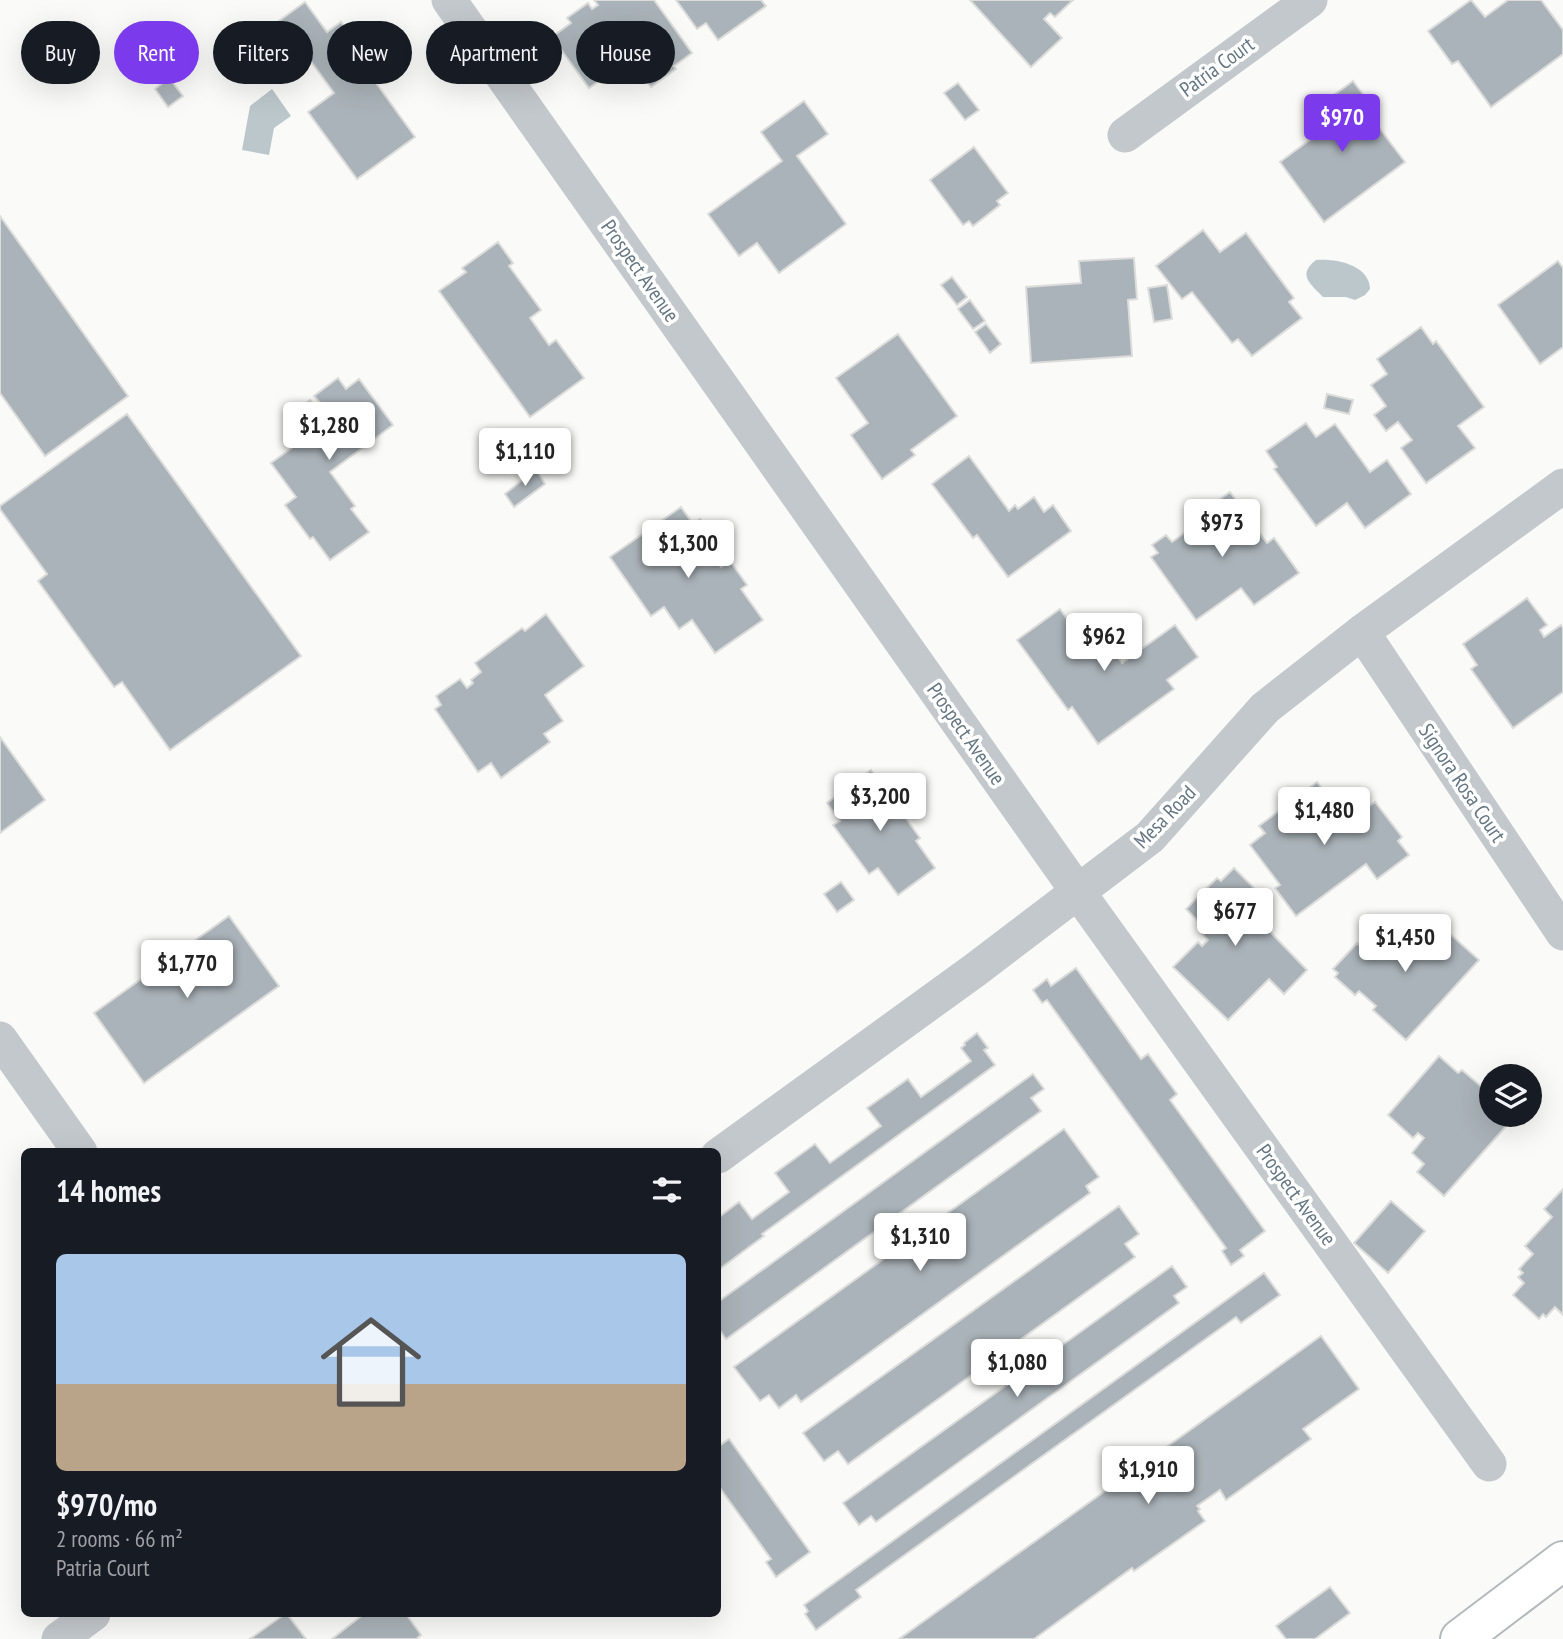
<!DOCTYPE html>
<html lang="en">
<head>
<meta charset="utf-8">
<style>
  body { margin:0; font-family:"PT Sans Narrow",sans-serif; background:#20242c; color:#f1f3f6; height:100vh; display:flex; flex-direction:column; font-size:26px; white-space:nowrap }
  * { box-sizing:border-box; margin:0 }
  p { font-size:23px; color:#9ea1a6 }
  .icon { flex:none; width:38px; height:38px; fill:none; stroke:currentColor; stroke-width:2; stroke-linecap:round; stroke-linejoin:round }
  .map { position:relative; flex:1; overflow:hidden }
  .details { position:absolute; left:21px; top:1148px; width:700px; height:469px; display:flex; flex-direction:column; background:#171b24; border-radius:10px; box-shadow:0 7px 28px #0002 }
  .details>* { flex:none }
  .hud { position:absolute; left:21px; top:21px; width:700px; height:63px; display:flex; gap:14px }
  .tools { position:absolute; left:1479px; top:1064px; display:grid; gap:14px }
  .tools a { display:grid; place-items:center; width:63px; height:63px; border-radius:50%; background:#171b24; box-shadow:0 7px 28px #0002; font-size:35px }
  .price { position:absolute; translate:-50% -60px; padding:0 16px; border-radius:7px; background:#fff; color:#222; font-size:23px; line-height:46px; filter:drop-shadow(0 2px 4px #0008) }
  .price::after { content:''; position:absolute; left:50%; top:42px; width:21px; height:16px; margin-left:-10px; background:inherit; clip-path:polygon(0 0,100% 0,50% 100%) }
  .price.active { background:#7c3aed; color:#fff }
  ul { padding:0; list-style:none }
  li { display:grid; align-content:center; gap:14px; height:371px; padding:0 35px }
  li span { display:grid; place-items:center; height:217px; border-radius:10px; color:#555 }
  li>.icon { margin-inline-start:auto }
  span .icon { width:126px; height:126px; fill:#fffc; stroke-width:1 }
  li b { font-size:30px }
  h2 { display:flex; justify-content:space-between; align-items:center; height:84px; padding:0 35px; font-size:30px }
  .tag { padding:0 24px; border-radius:32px; background:#171b24; box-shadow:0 7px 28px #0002; font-size:24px; line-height:63px }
  .tag.active { background:#7c3aed; color:#fff }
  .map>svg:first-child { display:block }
</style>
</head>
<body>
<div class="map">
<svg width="1563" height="1639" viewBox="0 0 1563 1639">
  <rect width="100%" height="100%" fill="#fafaf8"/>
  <g fill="#bbc7cb">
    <polygon points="272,89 291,116 274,128 269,155 242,150 250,106"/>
    <path d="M1316 260C1335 258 1370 265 1370 289L1365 295 1355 300 1346 297H1323C1312 285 1296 275 1316 260Z"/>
  </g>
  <g fill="#aab3b9" stroke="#dcdcda" stroke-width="2">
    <polygon points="594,0 654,0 692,53 674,66 676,69 651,87 629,58 634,55 618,34 610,40 626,62 589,88 552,37 571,23 567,18 588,3 592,9 598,5"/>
    <polygon points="676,0 761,0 766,6 718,40 706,23 697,29"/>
    <polygon points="970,0 1073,0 1055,17 1050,13 1044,19 1062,38 1031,67"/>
    <polygon points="1471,0 1485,17 1508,0 1541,0 1563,30 1563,54 1491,107 1458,61 1452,64 1428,31"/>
    <polygon points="305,2 327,32 341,22 377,72 371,76 415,137 357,179 308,112 334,93 307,56 294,65 268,29"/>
    <polygon points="169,78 183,96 168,107 155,89"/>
    <polygon points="1353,81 1376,112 1370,116 1405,162 1324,222 1280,162 1323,130 1310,113"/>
    <polygon points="958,83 979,110 965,120 944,93"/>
    <polygon points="804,101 828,134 797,156 846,224 779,273 757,243 739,256 708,214 782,161 761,132"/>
    <polygon points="974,147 1008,193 997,201 1000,205 973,226 969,221 963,225 930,180"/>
    <polygon points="0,216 128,396 45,456 0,393"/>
    <polygon points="1203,230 1220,252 1246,233 1294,298 1289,302 1302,318 1252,356 1238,339 1232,343 1192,292 1182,299 1156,266"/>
    <polygon points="498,242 513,263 509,266 541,310 530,318 549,345 556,340 584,378 530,417 439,291 466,272 462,268"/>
    <polygon points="1134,258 1137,299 1128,300 1132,356 1031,363 1026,287 1081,283 1079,261"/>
    <polygon points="1558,261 1563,268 1563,347 1540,364 1498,305"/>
    <polygon points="952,277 967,297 957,305 941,285"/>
    <polygon points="1167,285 1172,319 1154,322 1148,288"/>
    <polygon points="970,300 985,321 973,329 958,309"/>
    <polygon points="986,324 1001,344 990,353 975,332"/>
    <polygon points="1421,327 1433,344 1436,341 1484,407 1458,426 1475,448 1426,483 1401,448 1412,440 1398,422 1386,431 1374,415 1386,406 1371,385 1387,374 1377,359"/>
    <polygon points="898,334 957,416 911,450 915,455 882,479 851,435 868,423 836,378"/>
    <polygon points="338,378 346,389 359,379 393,425 330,472 355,506 351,509 369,532 330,560 313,537 310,539 285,505 296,497 271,463 300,442 284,419 310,400 317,409 322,405 314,396"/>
    <polygon points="1327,394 1353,400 1349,414 1324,408"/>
    <polygon points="127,414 301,656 170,750 122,682 114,687 38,581 47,574 0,509 0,506"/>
    <polygon points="1306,423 1316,437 1335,424 1370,472 1387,460 1411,494 1365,528 1347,503 1316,526 1274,469 1277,467 1266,451"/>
    <polygon points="969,456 1009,511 1015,505 1018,509 1034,497 1044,512 1053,505 1071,531 1008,577 977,535 973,538 932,484"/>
    <polygon points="536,469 545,484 514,507 505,494"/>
    <polygon points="1230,492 1267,543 1274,538 1299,573 1254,605 1241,588 1196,620 1151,557 1158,553 1152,545 1166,535 1172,542 1197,524 1193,519"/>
    <polygon points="681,507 693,524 700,519 717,542 708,548 721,567 730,561 747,585 741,589 763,620 715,653 692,620 679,629 664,607 651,616 610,557"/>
    <polygon points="1527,598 1547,625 1540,630 1544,637 1561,625 1563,628 1563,692 1513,728 1471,669 1477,665 1463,644"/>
    <polygon points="1060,609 1084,643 1100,631 1122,663 1175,625 1198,657 1167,680 1174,689 1098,744 1072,707 1068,710 1017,640"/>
    <polygon points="546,614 584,666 545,695 563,721 544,734 550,742 501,778 491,763 478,772 435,709 441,705 436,696 460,679 467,688 473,683 471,680 481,672 475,663 522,628 525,631"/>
    <polygon points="0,737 45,800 0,833"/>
    <polygon points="871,770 920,838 916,841 935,868 898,895 878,868 869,874 833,825 840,821 827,803"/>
    <polygon points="1317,782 1343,816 1348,812 1353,818 1375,802 1402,837 1398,841 1409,855 1377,879 1366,864 1296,916 1275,888 1280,885 1250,845 1265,833 1259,826"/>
    <polygon points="1234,868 1262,896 1249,910 1307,970 1284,994 1269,979 1228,1020 1173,967 1198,942 1202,946 1208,940 1202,934 1206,929 1186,909 1217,878 1221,881"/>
    <polygon points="841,882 854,900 837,912 824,894"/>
    <polygon points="229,916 279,986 144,1083 94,1013"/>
    <polygon points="1388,916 1415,940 1408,947 1412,951 1434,926 1447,937 1450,934 1479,960 1406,1040 1373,1010 1376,1006 1359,991 1355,995 1335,977 1338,973 1333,969 1357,943 1361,947"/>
    <polygon points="1076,968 1141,1059 1148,1054 1177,1094 1170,1100 1265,1231 1240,1250 1244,1256 1231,1265 1222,1251 1226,1248 1047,1000 1042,1003 1033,990 1047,979 1051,986"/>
    <polygon points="977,1033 988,1048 984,1050 995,1065 762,1234 764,1236 718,1270 718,1218 739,1202 752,1219 789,1192 775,1173 815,1144 830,1163 881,1126 867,1108 908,1079 921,1097 971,1061 961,1048 965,1045 964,1043"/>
    <polygon points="1439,1056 1458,1073 1462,1070 1484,1089 1486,1087 1491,1091 1491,1115 1516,1115 1444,1196 1417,1172 1424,1164 1412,1153 1424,1138 1418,1133 1413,1138 1388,1115"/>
    <polygon points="1033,1074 1044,1089 1031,1098 1041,1111 726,1339 719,1329 718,1330 718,1302"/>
    <polygon points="1064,1129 1099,1177 1086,1186 1090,1193 801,1402 796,1395 779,1408 769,1395 760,1401 734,1367"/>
    <polygon points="1563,1189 1563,1315 1555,1307 1546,1317 1543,1314 1539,1319 1513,1295 1524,1283 1518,1277 1523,1273 1519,1269 1533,1254 1525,1246 1552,1217 1544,1209"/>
    <polygon points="1391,1201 1425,1231 1388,1273 1354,1243"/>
    <polygon points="1119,1206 1139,1234 1125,1244 1135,1257 848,1464 838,1451 824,1461 803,1433"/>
    <polygon points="1172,1266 1187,1287 1174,1296 1179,1303 876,1522 871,1516 859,1525 843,1503"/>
    <polygon points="1264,1273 1280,1295 1241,1323 1236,1317 856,1590 861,1597 816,1630 805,1614 808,1611 804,1605"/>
    <polygon points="1321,1336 1359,1389 1303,1429 1311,1439 1226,1500 1220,1490 1197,1506 1200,1509 1198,1511 1205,1521 1134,1571 1132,1568 1034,1639 899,1639"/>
    <polygon points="729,1439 810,1552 776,1577 766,1562 771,1559 718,1485 718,1447"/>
    <polygon points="1330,1587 1350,1613 1315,1639 1286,1639 1276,1626"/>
    <polygon points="285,1614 287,1614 306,1639 250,1639"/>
    <polygon points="364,1614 406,1614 421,1635 416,1639 332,1639"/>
  </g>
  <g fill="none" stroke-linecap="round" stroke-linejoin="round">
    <defs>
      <polyline id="highway" points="1460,1639 1563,1561"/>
    </defs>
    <use href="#highway" stroke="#b4b9bd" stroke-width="42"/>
    <g stroke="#c3c8cc" stroke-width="35">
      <polyline points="449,0 1078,892 1489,1464"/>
      <polyline points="1125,135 1310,0"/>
      <polyline points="1362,632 1563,933"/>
      <polyline points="0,1039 80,1152"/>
      <polyline points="718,1156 975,970 1150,837 1265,708 1362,632 1563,486"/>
      <polyline points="59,1639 93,1614"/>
    </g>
    <use href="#highway" stroke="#fff" stroke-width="38"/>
  </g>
  <g text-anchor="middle" stroke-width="7" stroke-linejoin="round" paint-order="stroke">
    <g font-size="21" fill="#657683" stroke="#fff">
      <text transform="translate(1217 67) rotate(-36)" y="7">Patria Court</text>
      <text transform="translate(640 271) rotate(55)" y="7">Prospect Avenue</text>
      <text transform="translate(966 734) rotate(55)" y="7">Prospect Avenue</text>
      <text transform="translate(1462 783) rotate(56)" y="7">Signora Rosa Court</text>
      <text transform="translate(1165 817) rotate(-46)" y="7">Mesa Road</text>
      <text transform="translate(1296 1195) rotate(54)" y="7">Prospect Avenue</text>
    </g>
  </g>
</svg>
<div class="tools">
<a><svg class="icon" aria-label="layers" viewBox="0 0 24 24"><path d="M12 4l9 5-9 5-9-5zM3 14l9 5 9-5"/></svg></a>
</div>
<b class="price active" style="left:1342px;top:154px">$970</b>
<b class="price" style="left:329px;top:462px">$1,280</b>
<b class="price" style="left:525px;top:488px">$1,110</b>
<b class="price" style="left:1222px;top:559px">$973</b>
<b class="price" style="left:688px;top:580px">$1,300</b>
<b class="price" style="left:1104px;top:673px">$962</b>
<b class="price" style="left:880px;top:833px">$3,200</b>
<b class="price" style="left:1324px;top:847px">$1,480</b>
<b class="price" style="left:1235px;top:948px">$677</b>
<b class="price" style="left:1405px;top:974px">$1,450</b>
<b class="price" style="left:187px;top:1000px">$1,770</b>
<b class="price" style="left:920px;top:1273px">$1,310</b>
<b class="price" style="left:1017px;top:1399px">$1,080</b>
<b class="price" style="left:1148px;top:1506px">$1,910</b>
<div class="hud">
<a class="tag">Buy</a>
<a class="tag active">Rent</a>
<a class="tag">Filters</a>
<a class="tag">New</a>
<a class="tag">Apartment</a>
<a class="tag">House</a>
</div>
<section class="details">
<h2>14 homes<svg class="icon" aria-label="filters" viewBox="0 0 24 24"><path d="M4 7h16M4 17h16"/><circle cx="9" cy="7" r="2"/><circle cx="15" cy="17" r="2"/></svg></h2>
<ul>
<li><span style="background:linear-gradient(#a9c7e8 60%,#b9a48a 0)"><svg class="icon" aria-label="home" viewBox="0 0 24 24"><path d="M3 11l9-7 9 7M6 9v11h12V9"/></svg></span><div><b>$970/mo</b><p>2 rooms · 66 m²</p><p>Patria Court</p></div></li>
</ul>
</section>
</div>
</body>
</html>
